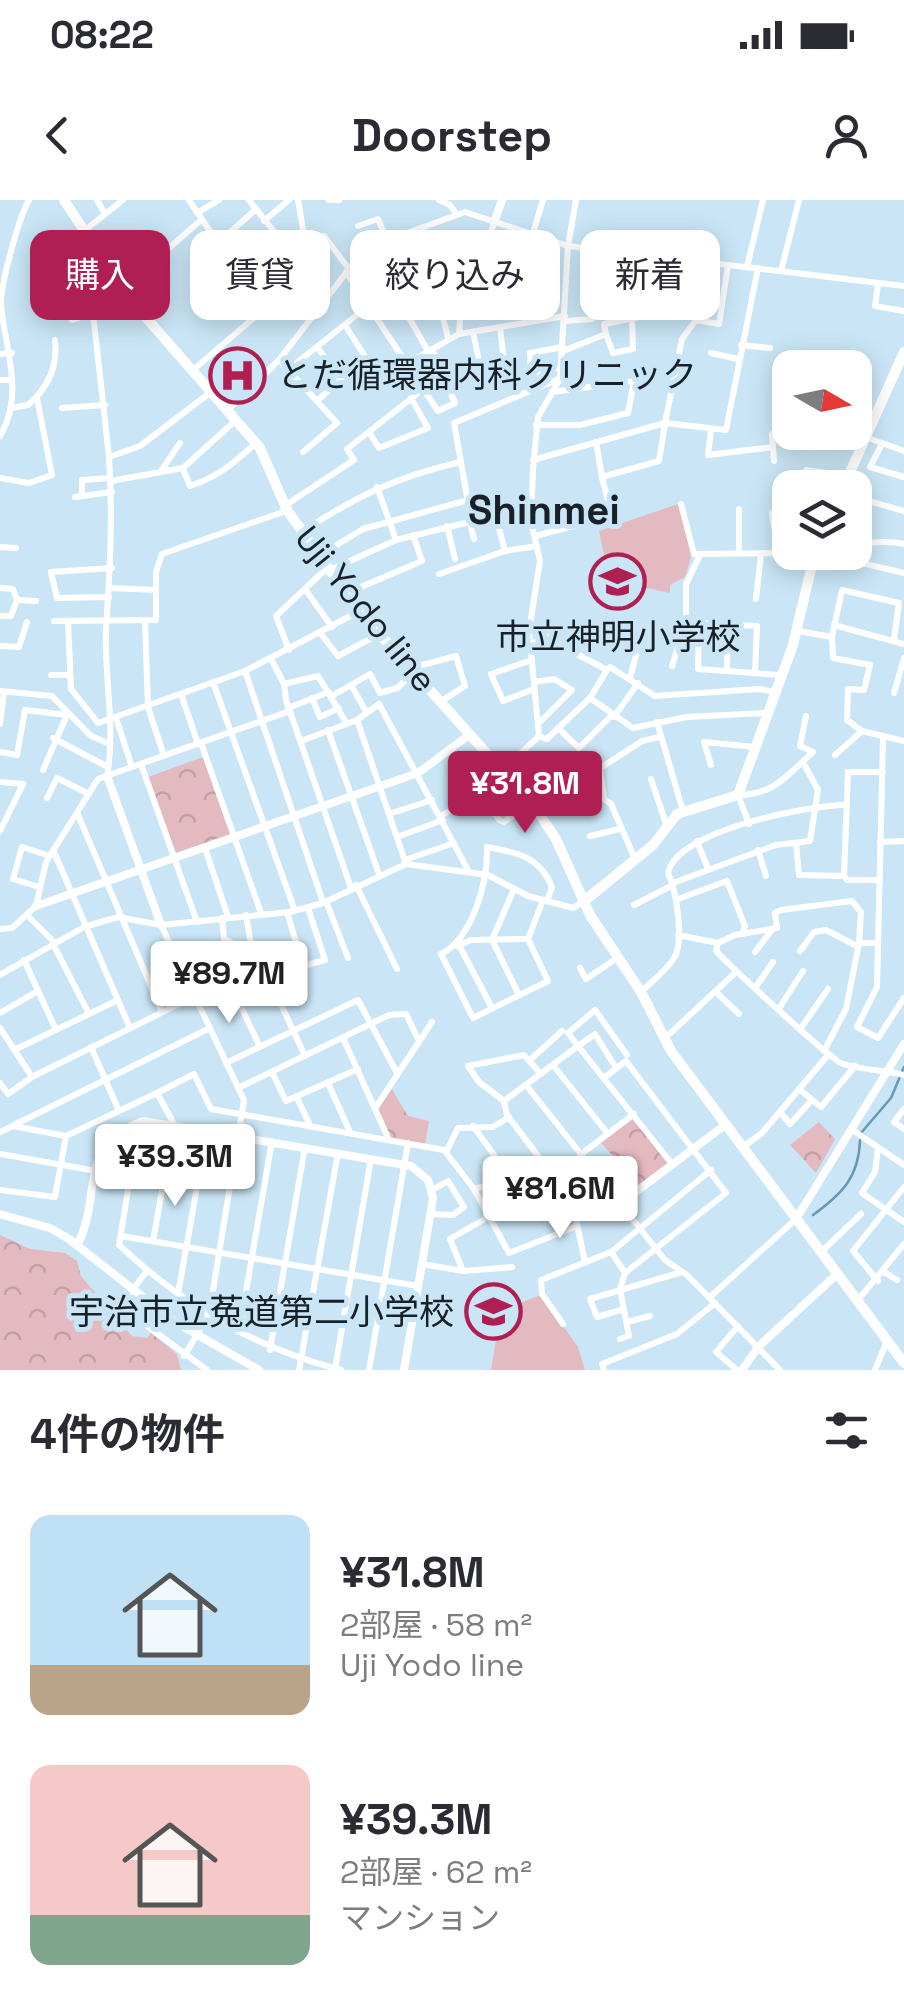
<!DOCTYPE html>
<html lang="ja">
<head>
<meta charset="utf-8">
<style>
  body { margin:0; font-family:"Space Grotesk","Noto Sans JP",sans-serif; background:#f7f7f7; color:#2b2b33; height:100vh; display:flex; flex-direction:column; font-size:38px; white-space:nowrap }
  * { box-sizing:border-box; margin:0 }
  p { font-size:32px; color:#7c7c81 }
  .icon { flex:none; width:55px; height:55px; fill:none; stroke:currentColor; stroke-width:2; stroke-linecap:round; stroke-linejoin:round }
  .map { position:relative; height:1170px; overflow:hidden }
  .side { display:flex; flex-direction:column; background:#fff; flex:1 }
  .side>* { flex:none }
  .guide { position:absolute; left:30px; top:30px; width:845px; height:90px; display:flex; gap:20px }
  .needle { width:65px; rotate:99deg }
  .controls { position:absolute; left:772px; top:150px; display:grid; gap:20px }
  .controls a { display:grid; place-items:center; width:100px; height:100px; border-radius:20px; background:#fff; box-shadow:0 5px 25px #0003; font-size:50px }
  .price { position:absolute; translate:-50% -85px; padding:0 22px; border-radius:10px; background:#fff; color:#222; font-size:32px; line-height:65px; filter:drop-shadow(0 2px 5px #0008) }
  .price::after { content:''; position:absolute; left:50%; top:60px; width:30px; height:22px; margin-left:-15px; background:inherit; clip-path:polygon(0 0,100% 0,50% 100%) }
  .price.current { background:#b01f52; color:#fff }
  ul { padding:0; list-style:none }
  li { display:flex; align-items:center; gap:30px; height:250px; padding:0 30px }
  li span { display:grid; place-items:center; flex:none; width:280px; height:200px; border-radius:20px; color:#555 }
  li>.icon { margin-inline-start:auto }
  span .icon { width:120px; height:120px; fill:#fffc; stroke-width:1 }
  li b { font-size:42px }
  h2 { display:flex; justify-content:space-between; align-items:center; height:120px; padding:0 30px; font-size:42px }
  .pill { padding:0 35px; border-radius:20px; background:#fff; box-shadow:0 5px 25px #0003; font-size:35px; line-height:90px }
  .pill.current { background:#b01f52; color:#fff }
  .status { display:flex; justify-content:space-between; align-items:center; height:70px; padding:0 50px; background:#fff; direction:ltr }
  .status svg { height:28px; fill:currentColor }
  header { display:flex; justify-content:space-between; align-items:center; height:130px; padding:0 30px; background:#fff; font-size:45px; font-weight:600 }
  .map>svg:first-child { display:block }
</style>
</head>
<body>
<div class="status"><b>08:22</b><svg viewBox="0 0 49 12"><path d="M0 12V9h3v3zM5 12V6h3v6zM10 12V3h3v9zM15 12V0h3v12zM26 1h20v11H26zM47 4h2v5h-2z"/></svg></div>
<header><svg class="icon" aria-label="back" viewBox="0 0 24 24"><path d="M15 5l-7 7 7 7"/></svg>Doorstep<svg class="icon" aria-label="person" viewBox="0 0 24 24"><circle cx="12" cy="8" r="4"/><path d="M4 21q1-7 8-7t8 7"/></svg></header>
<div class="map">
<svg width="904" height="1170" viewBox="0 0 904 1170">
  <defs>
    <pattern id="forest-crowns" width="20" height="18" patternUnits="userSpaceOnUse" patternTransform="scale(2.5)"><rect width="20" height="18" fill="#e4bac1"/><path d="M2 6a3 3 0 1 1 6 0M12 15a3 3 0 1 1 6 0" fill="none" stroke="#c3a0a6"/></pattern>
  </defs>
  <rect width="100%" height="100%" fill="#cae6f6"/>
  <g fill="url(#forest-crowns)">
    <polygon points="203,557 231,634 176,653 148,577"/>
    <polygon points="390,886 408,916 429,921 425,945 390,939 378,910"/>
    <polygon points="634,914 672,964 643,988 599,941"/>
    <polygon points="819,922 835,939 816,973 790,945"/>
    <polygon points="0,1035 30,1049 65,1053 77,1061 81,1076 132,1136 147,1138 151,1133 177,1154 181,1170 0,1170"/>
  </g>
  <g fill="#e4bac1">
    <polygon points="678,304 692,354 685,377 670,385 670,393 609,380 599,331"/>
    <polygon points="541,1095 578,1147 585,1170 491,1170 501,1110"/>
  </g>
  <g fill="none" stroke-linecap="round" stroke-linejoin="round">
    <g stroke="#6699b2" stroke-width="2.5">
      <polyline points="861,933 891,898 904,867"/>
      <path d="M813 1015C842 994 859 977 860 940"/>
    </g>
    <g stroke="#fff" stroke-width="6">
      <polyline points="97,0 105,14"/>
      <polyline points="189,0 218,43 255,10"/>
      <polyline points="249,0 280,39 282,78"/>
      <polyline points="329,0 339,0"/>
      <polyline points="439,0 450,5 457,15 465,12 568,46 904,86"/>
      <polyline points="197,13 219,0"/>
      <polyline points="264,21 289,0"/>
      <polyline points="358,26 378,19 387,40"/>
      <polyline points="85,30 123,0"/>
      <polyline points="324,36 349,69"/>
      <polyline points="90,40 53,52 53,78 72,120 93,113 109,257"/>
      <polyline points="385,41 400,80 432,75 448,138"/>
      <polyline points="602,50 615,122"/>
      <polyline points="629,53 640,117"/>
      <polyline points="161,55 200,21"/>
      <polyline points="747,67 763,0"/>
      <polyline points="781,71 799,0"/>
      <polyline points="236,72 261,98"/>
      <polyline points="346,72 438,211 455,203 432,149"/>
      <polyline points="878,84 875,106 904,111"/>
      <polyline points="435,86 523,66 543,0"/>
      <polyline points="210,95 276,35"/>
      <polyline points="494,103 483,55 494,23"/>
      <polyline points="696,120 703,62"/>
      <polyline points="564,121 592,119"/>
      <polyline points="473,132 484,185 506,180 500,127"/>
      <polyline points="459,134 463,80"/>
      <polyline points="606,134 613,153 633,149 632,118"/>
      <polyline points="741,145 770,148"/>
      <polyline points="317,147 341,179"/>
      <polyline points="428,151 403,107 438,99"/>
      <polyline points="563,151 606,134 604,124 665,112 655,55"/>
      <polyline points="711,153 738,159"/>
      <polyline points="0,154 12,153"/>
      <polyline points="279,160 337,223 303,252"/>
      <polyline points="406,164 459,134 565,116"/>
      <polyline points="561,167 531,173 530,153 563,147"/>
      <polyline points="289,169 368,106"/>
      <polyline points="193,170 256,116 261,98 282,78 293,79 309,64 298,0"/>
      <polyline points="0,180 12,180"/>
      <polyline points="318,200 366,158 345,125"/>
      <path d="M11 208 28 205C48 188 58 166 55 140"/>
      <polyline points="62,208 105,205"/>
      <polyline points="228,210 279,160 365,48 457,15"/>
      <polyline points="536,225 580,225 628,213 634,181 552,192"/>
      <polyline points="711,230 708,255 773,247 774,261"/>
      <polyline points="369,232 379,248 428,228 411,198"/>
      <polyline points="772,234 773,247"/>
      <path d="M0 236C25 194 5 149 1 105 0 86 19 17 29 0"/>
      <polyline points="868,238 904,251"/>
      <polyline points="596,242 602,277 659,261 665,223 726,230 758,68"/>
      <polyline points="882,244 870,267 904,277"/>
      <polyline points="533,260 665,223 682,139 696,120 719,124 728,65"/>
      <path d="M183 269 190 286C218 277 234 263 256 243"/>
      <polyline points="806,270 848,276"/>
      <polyline points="161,271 180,243"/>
      <polyline points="0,278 29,283 52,275 37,198"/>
      <polyline points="111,281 183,268 235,221"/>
      <polyline points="377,287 396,340"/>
      <polyline points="82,296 82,280 110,278"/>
      <polyline points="75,297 112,292"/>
      <polyline points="855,297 904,311"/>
      <polyline points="681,304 694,354 778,353 813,360"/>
      <polyline points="286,305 354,260 347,249 422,190"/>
      <polyline points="495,313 505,351"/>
      <polyline points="772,313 778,353"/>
      <polyline points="469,319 474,339"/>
      <polyline points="471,319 454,223 559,179"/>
      <polyline points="447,326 455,359"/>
      <path d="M303 331C359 295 394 278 460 262"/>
      <polyline points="536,336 594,320 596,311 610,307 602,278"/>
      <path d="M855 341C872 345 884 339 904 344"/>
      <polyline points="0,347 16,348"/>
      <polyline points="846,352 845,359 904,373"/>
      <polyline points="739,353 739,309"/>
      <polyline points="320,355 363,329 468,300"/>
      <polyline points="700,355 686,384 686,422 757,426 755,471"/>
      <polyline points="330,370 396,340 531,307"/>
      <polyline points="439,374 505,351 537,346"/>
      <polyline points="0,388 13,389 17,400 11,416 0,416"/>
      <polyline points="110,388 156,390"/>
      <polyline points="305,389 332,427"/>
      <polyline points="347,393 422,361 413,335"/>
      <polyline points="109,397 57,398 51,372 112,368"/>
      <polyline points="756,399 761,354"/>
      <polyline points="17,400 36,401"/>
      <polyline points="54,421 156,420 156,372 162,354 286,311"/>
      <polyline points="68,421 71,489 98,523 245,471 358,412"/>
      <polyline points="145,421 148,507 164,556"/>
      <polyline points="699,423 698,469 780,475"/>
      <polyline points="834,425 904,444"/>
      <polyline points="798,431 832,437"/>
      <polyline points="321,434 338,456 379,434"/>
      <polyline points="531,445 557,428"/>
      <polyline points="0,446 19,447 27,422"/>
      <polyline points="289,450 276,416 327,368"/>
      <polyline points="271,459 284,484 286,500 351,688"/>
      <polyline points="532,460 491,474 503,501 534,489"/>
      <polyline points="672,466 686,422"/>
      <polyline points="607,470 610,467 655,496 759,489 774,492"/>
      <polyline points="727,470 728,424"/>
      <polyline points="245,471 323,702"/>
      <polyline points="51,475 69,475"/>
      <polyline points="630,478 636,455"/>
      <polyline points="213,482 295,711"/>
      <polyline points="534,482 554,479 572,490 539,523"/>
      <polyline points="284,484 318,476 347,524"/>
      <polyline points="351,485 367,513"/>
      <polyline points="0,491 52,496 91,536 110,544"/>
      <polyline points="894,493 904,458"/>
      <polyline points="181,494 198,544"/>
      <polyline points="332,496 370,474 380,493 397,488 422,465 456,456 465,486 440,502"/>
      <polyline points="312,498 320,517 339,508"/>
      <polyline points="590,498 633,528 687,517 766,513"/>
      <polyline points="288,508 329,492"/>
      <polyline points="614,517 638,483"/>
      <polyline points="116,518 132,567"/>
      <polyline points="357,520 406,664"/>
      <polyline points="657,522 683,611"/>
      <polyline points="0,524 4,492"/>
      <polyline points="558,528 579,548 612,515"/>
      <polyline points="328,530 379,674"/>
      <polyline points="862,531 904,541"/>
      <polyline points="539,536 547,539 590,498 607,470 577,454"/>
      <polyline points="53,538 108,567"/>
      <polyline points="883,539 877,787 857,827 878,838 904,798"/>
      <polyline points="301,541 357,520 379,504 469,672"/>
      <polyline points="201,543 261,713"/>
      <polyline points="0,552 17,555 25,510 67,515 43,570"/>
      <polyline points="835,555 862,531 847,520 848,489 864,490 870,465 833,458 832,437 842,390 899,403 894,439"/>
      <polyline points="141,564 197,722"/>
      <polyline points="711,565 704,542 755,547"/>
      <polyline points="602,567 642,541 660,537"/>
      <polyline points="503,570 539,536 529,431 540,361 531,321 533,269 538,217 560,179 568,46 576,0"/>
      <path d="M107 576C116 528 104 477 106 428 110 370 113 315 109 257L140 246 211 192"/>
      <polyline points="651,579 666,624"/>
      <polyline points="0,582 23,584 0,631"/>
      <polyline points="47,598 57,578 89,594"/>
      <polyline points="535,605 599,563 604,599 611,604 635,659"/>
      <polyline points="389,614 432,600"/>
      <polyline points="78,615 162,812"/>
      <polyline points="441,616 500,580 521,610 504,622 499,620 481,592"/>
      <path d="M749 624 738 595C775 595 788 574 813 552L800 546 806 516"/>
      <polyline points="590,636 620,629"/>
      <polyline points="397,637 443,620"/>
      <polyline points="697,641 708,669"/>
      <polyline points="880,642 904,641"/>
      <polyline points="796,643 799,675 844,676"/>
      <polyline points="205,648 228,717"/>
      <polyline points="758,650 766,676"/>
      <polyline points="54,652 130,828"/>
      <polyline points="405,660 454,643"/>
      <polyline points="880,680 847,680 844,676 848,572 883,572"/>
      <polyline points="673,683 776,645 810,641 818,590 804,564"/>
      <polyline points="356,685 397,769"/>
      <polyline points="39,687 13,679 22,647 50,656"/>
      <polyline points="514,689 492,740 519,795"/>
      <polyline points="678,699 727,681 745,726 742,734"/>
      <path d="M543 700 528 739 548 781 473 818 441 754C473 738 488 681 487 647 517 652 540 657 552 687L547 701"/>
      <polyline points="326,701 348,758"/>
      <polyline points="634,705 673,685"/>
      <polyline points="287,712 303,766 325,760 308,708"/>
      <polyline points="27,715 55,743"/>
      <polyline points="246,715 254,762 265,770 305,856"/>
      <polyline points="222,718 224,739 251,752"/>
      <polyline points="161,725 244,900 209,1115 184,1156"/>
      <polyline points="0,729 12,728 36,706 46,662 98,579 290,511"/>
      <polyline points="678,735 718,743 735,735 777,728 775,713 781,710 852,701 861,712 859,743 878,743"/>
      <path d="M718 743 716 751C729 765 833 862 843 864 862 870 884 870 904 875"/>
      <polyline points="53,744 89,814"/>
      <polyline points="459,745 492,808"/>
      <polyline points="457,746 471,740 528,739"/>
      <polyline points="800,751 814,732 826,730 857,746"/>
      <polyline points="755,752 771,731"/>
      <polyline points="24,760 56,830"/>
      <polyline points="580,768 586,779 617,758"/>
      <polyline points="0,775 84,727 118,717 161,725 290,712 323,703 406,664 488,675 528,696 573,708 583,702"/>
      <polyline points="184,775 219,760 260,847"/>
      <polyline points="755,788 773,762"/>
      <path d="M641 792C651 782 666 771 674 758 685 742 676 690 668 673 676 631 807 605 846 605"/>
      <polyline points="716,792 739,814"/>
      <polyline points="780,807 803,771"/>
      <polyline points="0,813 38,791"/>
      <polyline points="0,828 32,877"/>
      <polyline points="801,828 828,789"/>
      <polyline points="343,838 389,940"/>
      <polyline points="665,838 734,774"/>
      <polyline points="91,847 119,911"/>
      <polyline points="14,850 118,800"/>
      <polyline points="824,851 846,809 859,743"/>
      <polyline points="530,860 562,831"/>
      <polyline points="226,863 358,800 396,871"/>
      <polyline points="553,865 608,934"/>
      <polyline points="616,868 595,834 578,846 568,833 595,810 627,855"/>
      <polyline points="272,872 286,901 358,869"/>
      <polyline points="541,874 524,855 468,866 479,882 504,901 507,915 558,982"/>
      <polyline points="605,877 626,861 726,993 625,1073"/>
      <polyline points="0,883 8,894 32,877 195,796"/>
      <polyline points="328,883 350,932"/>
      <polyline points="526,885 665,1060 687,1075 780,1170"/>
      <polyline points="238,888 389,815 406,814 418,839"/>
      <polyline points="799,889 821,907 855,866"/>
      <polyline points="157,893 194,874 211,909 444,950 474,989 509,1053 575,1027"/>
      <polyline points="297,898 310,925"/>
      <polyline points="504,901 578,846 672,964"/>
      <polyline points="376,907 432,822"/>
      <polyline points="904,909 894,922 904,929"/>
      <polyline points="780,912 790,924 811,901"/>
      <path d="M139 923 119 1045C186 1107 252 1147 341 1170"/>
      <polyline points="14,925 210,828"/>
      <polyline points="473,926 511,978"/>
      <polyline points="851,929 904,965"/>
      <polyline points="0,932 13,926 66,936 157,893 174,924 153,1041"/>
      <polyline points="743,947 762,933 828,855"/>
      <polyline points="878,948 875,972 862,993 904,1022"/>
      <polyline points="446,952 458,928 493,927 509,917"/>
      <polyline points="0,954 130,977"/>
      <polyline points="580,955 634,914"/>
      <polyline points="474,989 520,976 579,986 603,983"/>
      <polyline points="0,990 55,997 66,936"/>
      <polyline points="430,1014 453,1015 464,1007 448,981 432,990"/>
      <polyline points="575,1015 585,1062"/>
      <polyline points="121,1036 418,1086"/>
      <polyline points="611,1052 625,1073 620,1089 629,1136 620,1139"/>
      <polyline points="820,1053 861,1014"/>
      <polyline points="422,1064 463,1071 450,1039 490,1016"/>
      <polyline points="147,1071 120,1106 207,1170"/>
      <polyline points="464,1071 512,1067"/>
      <polyline points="884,1072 897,1080"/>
      <polyline points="878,1081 853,1051 904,987"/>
      <polyline points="178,1094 207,931"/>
      <polyline points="710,1097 796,1019"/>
      <polyline points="858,1100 904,1044"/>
      <polyline points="624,1109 597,1117 590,1099 682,1072"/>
      <polyline points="627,1122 650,1116"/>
      <polyline points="563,1124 542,1094 541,1080 611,1052 711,970"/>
      <polyline points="239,1132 272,941"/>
      <polyline points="270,1150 305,947"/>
      <polyline points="335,1169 371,959"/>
      <polyline points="299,1170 338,953"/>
      <polyline points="369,1170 408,943"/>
      <polyline points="604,1170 602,1164 677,1134 715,1103"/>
      <polyline points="737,1170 716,1152 738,1126"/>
      <polyline points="875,1170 887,1141"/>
    </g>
    <g stroke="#fff" stroke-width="8">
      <polyline points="494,23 502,0"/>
      <polyline points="107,576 161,725"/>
      <polyline points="36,706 418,573 469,535"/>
      <polyline points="0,1014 50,1028 69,1039 175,1122 259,1170"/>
      <path d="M490 1016C533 991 562 1024 605 1015L725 925"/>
      <polyline points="796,1019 904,844"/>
      <path d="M78 1044C103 992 76 945 143 921L411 966 428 980 433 998 404 1170"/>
      <polyline points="742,1170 759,1146 835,1076"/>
    </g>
    <g stroke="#fff" stroke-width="10">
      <polyline points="64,0 128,97 260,248 287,310 359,411 534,606 556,639 590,715 641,792 671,851 904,1163"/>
      <polyline points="843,288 904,152"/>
      <polyline points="583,702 653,645 677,614 738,595 793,445 815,352"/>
    </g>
  </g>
  <defs>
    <symbol id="hospital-ring" viewBox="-11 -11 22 22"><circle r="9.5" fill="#cae6f6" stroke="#b01f52" stroke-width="1.5"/><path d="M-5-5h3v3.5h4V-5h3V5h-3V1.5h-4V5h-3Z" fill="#b01f52"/></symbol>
    <symbol id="school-ring" viewBox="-11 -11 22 22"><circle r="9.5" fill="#cae6f6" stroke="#b01f52" stroke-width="1.5"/><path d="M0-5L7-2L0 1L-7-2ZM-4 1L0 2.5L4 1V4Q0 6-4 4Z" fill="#b01f52"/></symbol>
  </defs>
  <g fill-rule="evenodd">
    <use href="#hospital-ring" x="206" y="144" width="63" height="63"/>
    <use href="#school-ring" x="586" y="350" width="63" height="63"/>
    <use href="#school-ring" x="462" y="1080" width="63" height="63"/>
  </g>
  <g text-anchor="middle" stroke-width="10" stroke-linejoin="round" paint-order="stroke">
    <g font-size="35" fill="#172127" stroke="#cae6f6" text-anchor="start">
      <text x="277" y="187">とだ循環器内科クリニック</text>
      <text x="618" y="449" text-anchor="middle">市立神明小学校</text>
      <text x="454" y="1124" text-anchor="end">宇治市立菟道第二小学校</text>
    </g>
    <g font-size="35" fill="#172127" stroke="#cae6f6">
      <text transform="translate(366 409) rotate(51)" y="12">Uji Yodo line</text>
    </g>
    <g font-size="40" font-weight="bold" fill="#172127" stroke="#cae6f6">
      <text x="544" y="324">Shinmei</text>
    </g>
  </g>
</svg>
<div class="controls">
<a><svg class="needle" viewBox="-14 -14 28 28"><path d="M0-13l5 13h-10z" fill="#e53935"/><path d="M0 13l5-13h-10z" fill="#7c7c81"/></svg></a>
<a><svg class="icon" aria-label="layers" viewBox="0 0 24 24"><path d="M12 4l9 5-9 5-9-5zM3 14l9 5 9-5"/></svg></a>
</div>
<b class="price current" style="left:525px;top:636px">¥31.8M</b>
<b class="price" style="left:229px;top:826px">¥89.7M</b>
<b class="price" style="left:175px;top:1009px">¥39.3M</b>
<b class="price" style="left:560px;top:1041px">¥81.6M</b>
<div class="guide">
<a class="pill current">購入</a>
<a class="pill">賃貸</a>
<a class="pill">絞り込み</a>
<a class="pill">新着</a>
</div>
</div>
<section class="side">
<h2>4件の物件<svg class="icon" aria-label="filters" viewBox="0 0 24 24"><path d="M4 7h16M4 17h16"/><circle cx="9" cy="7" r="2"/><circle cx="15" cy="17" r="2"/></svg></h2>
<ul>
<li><span style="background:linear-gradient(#bfe0f5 75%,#b9a48a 0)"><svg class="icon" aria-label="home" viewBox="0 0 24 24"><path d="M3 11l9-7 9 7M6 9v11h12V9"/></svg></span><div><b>¥31.8M</b><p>2部屋 · 58 m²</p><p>Uji Yodo line</p></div></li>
<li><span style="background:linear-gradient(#f6c9c9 75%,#7fa58c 0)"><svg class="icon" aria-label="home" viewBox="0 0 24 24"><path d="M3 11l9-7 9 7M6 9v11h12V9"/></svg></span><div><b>¥39.3M</b><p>2部屋 · 62 m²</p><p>マンション</p></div></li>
</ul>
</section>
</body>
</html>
